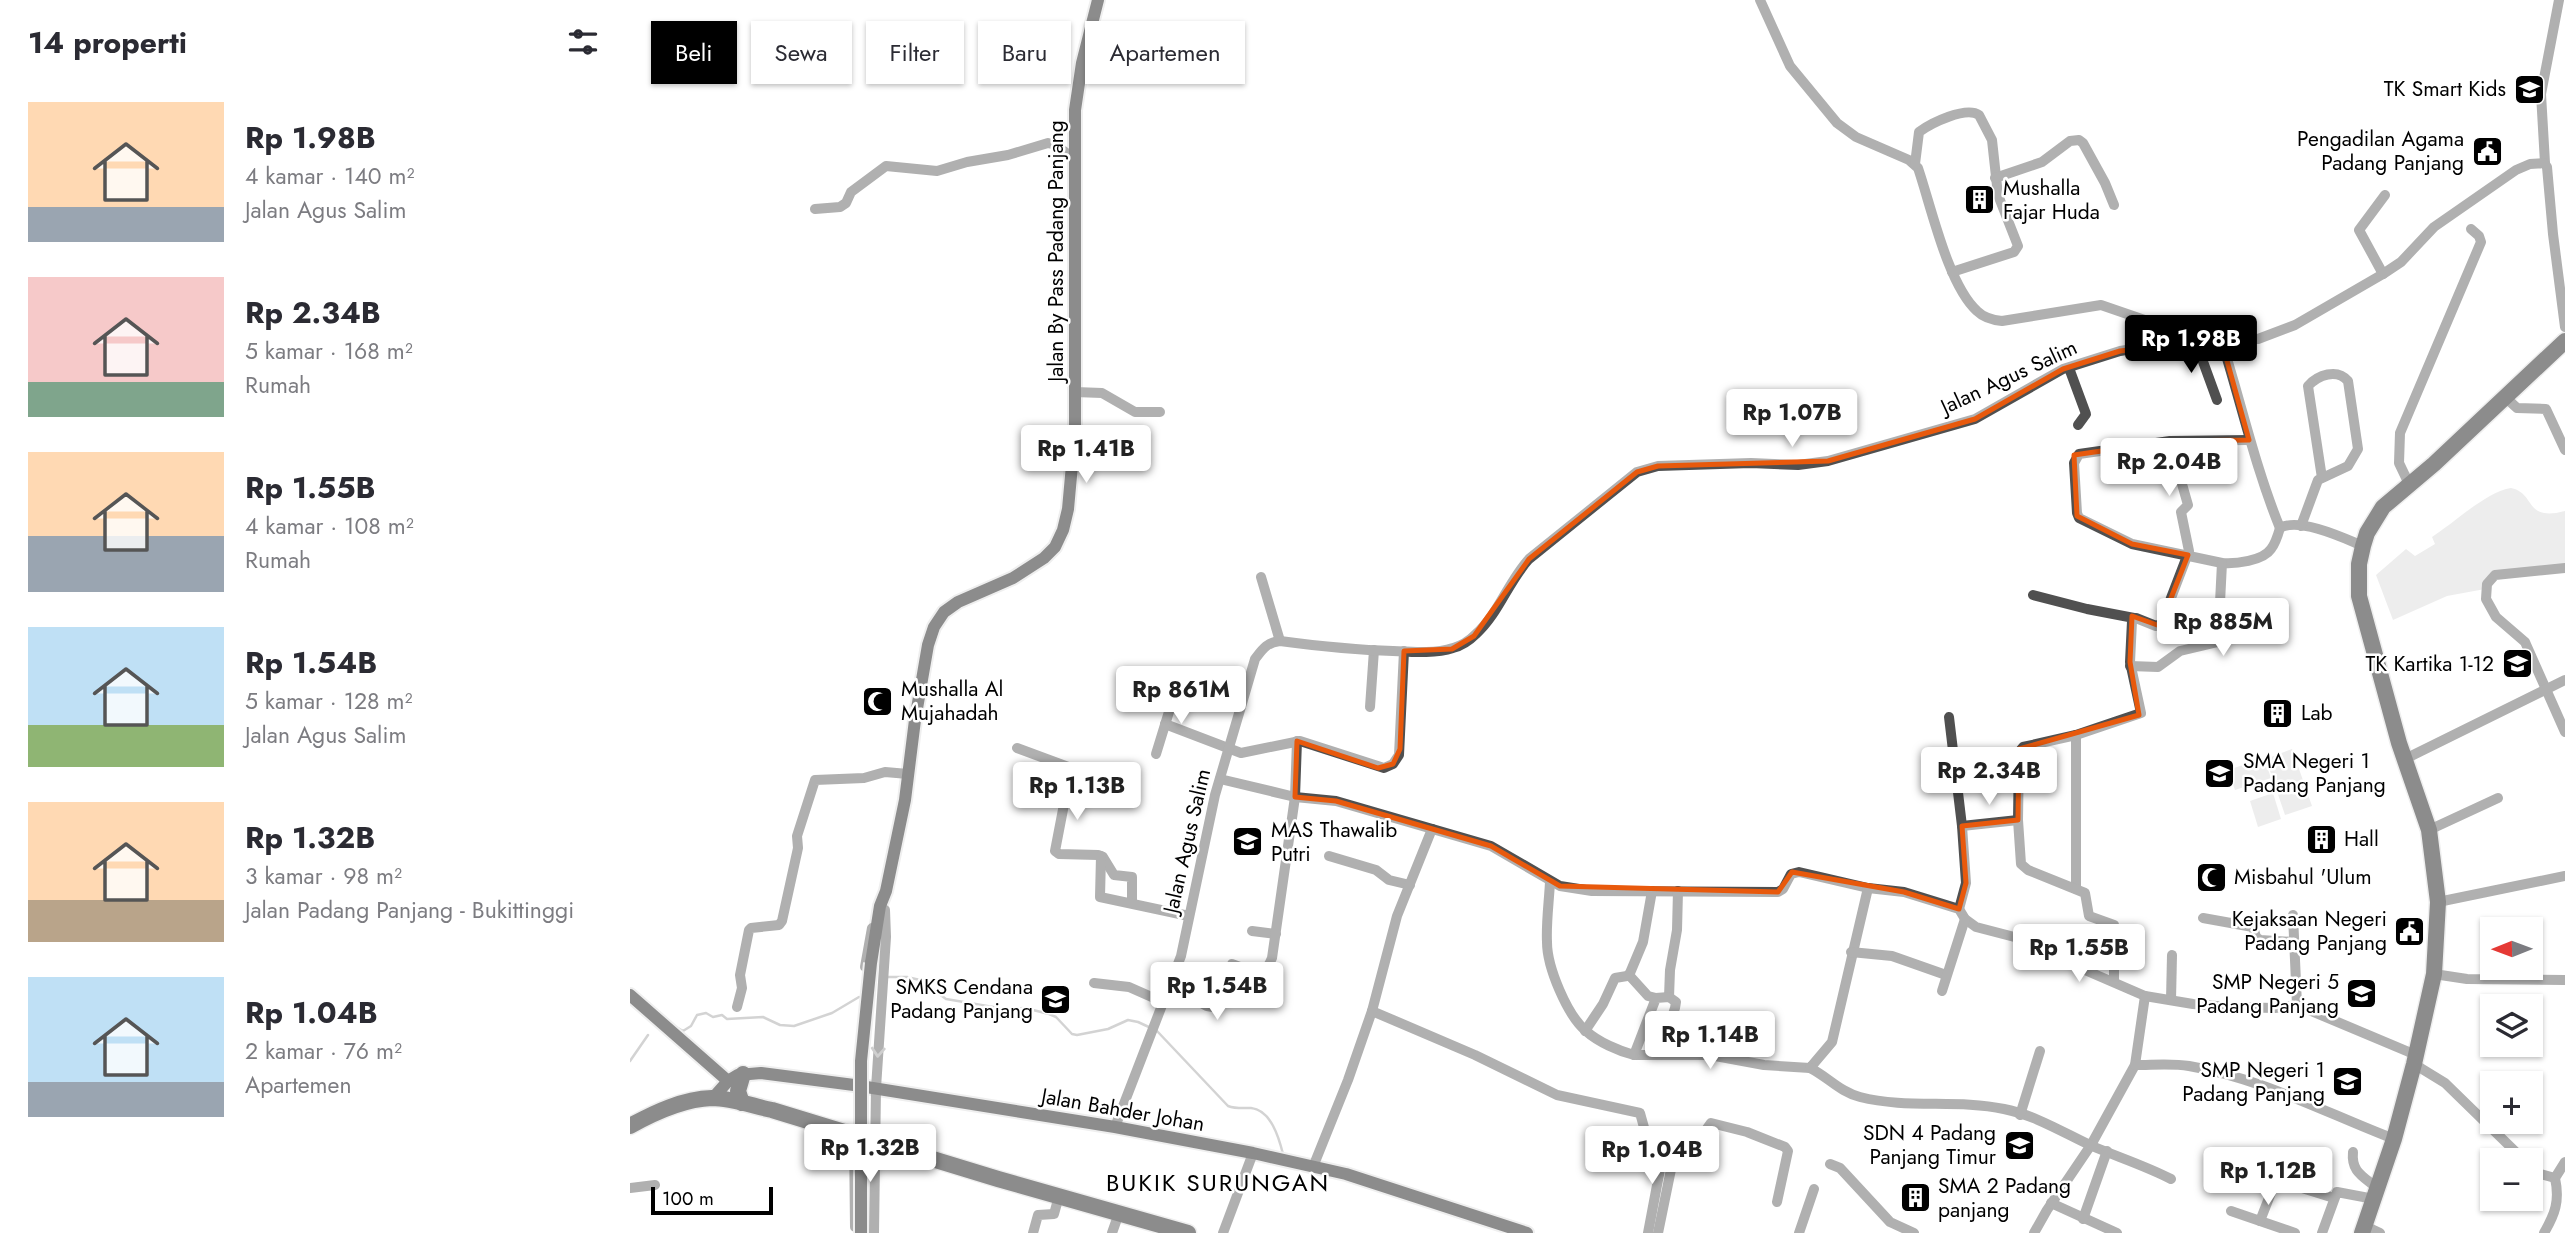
<!DOCTYPE html>
<html lang="id">
<head>
<meta charset="utf-8">
<style>
  body { margin:0; font-family:Jost,sans-serif; background:#f2f2f3; color:#2b2b33; height:100vh; display:flex; flex-direction:column; font-size:26px; white-space:nowrap }
  * { box-sizing:border-box; margin:0 }
  p { font-size:23px; color:#7c7c81 }
  .icon { flex:none; width:38px; height:38px; fill:none; stroke:currentColor; stroke-width:2; stroke-linecap:round; stroke-linejoin:round }
  .map { position:relative; flex:1; overflow:hidden }
  .sheet { display:flex; flex-direction:column; background:#fff; width:630px }
  .sheet>* { flex:none }
  .top-card { position:absolute; left:21px; top:21px; width:665px; height:63px; display:flex; gap:14px }
  .needle { width:46px; rotate:269deg }
  .tools { position:absolute; left:1850px; top:917px; display:grid; gap:14px }
  .tools a { display:grid; place-items:center; width:63px; height:63px; border-radius:0px; background:#fff; box-shadow:0 2px 5px #0004; font-size:35px }
  .scale { position:absolute; left:21px; bottom:18px; width:122px; box-sizing:border-box; padding-left:7px; border:4px solid #000; border-top:0; font-size:19px; line-height:24px; white-space:nowrap; color:#000; -webkit-text-stroke:5px #fff; paint-order:stroke }
  .price { position:absolute; translate:-50% -60px; padding:0 16px; border-radius:7px; background:#fff; color:#222; font-size:23px; line-height:46px; filter:drop-shadow(0 2px 4px #0008) }
  .price::after { content:''; position:absolute; left:50%; top:42px; width:21px; height:16px; margin-left:-10px; background:inherit; clip-path:polygon(0 0,100% 0,50% 100%) }
  .price.current { background:#000; color:#fff }
  ul { padding:0; list-style:none }
  li { display:flex; align-items:center; gap:21px; height:175px; padding:0 28px }
  li span { display:grid; place-items:center; flex:none; width:196px; height:140px; border-radius:0px; color:#555 }
  li>.icon { margin-inline-start:auto }
  span .icon { width:84px; height:84px; fill:#fffc; stroke-width:1 }
  li b { font-size:30px }
  h2 { display:flex; justify-content:space-between; align-items:center; height:84px; padding:0 28px; font-size:30px }
  .pill { padding:0 24px; border-radius:0px; background:#fff; box-shadow:0 2px 5px #0004; font-size:24px; line-height:63px }
  .pill.current { background:#000; color:#fff }
  main { display:flex; flex:1; min-height:0 }
  .map>svg:first-child { display:block }
</style>
</head>
<body>
<main>
<section class="sheet">
<h2>14 properti<svg class="icon" aria-label="filters" viewBox="0 0 24 24"><path d="M4 7h16M4 17h16"/><circle cx="9" cy="7" r="2"/><circle cx="15" cy="17" r="2"/></svg></h2>
<ul>
<li><span style="background:linear-gradient(#ffd9b3 75%,#9aa5b1 0)"><svg class="icon" aria-label="home" viewBox="0 0 24 24"><path d="M3 11l9-7 9 7M6 9v11h12V9"/></svg></span><div><b>Rp 1.98B</b><p>4 kamar · 140 m²</p><p>Jalan Agus Salim</p></div></li>
<li><span style="background:linear-gradient(#f6c9c9 75%,#7fa58c 0)"><svg class="icon" aria-label="home" viewBox="0 0 24 24"><path d="M3 11l9-7 9 7M6 9v11h12V9"/></svg></span><div><b>Rp 2.34B</b><p>5 kamar · 168 m²</p><p>Rumah</p></div></li>
<li><span style="background:linear-gradient(#ffd9b3 60%,#9aa5b1 0)"><svg class="icon" aria-label="home" viewBox="0 0 24 24"><path d="M3 11l9-7 9 7M6 9v11h12V9"/></svg></span><div><b>Rp 1.55B</b><p>4 kamar · 108 m²</p><p>Rumah</p></div></li>
<li><span style="background:linear-gradient(#bfe0f5 70%,#8fb573 0)"><svg class="icon" aria-label="home" viewBox="0 0 24 24"><path d="M3 11l9-7 9 7M6 9v11h12V9"/></svg></span><div><b>Rp 1.54B</b><p>5 kamar · 128 m²</p><p>Jalan Agus Salim</p></div></li>
<li><span style="background:linear-gradient(#ffd9b3 70%,#b9a48a 0)"><svg class="icon" aria-label="home" viewBox="0 0 24 24"><path d="M3 11l9-7 9 7M6 9v11h12V9"/></svg></span><div><b>Rp 1.32B</b><p>3 kamar · 98 m²</p><p>Jalan Padang Panjang - Bukittinggi</p></div></li>
<li><span style="background:linear-gradient(#bfe0f5 75%,#9aa5b1 0)"><svg class="icon" aria-label="home" viewBox="0 0 24 24"><path d="M3 11l9-7 9 7M6 9v11h12V9"/></svg></span><div><b>Rp 1.04B</b><p>2 kamar · 76 m²</p><p>Apartemen</p></div></li>
</ul>
</section>
<div class="map">
<svg width="1935" height="1233" viewBox="0 0 1935 1233">
  <rect width="100%" height="100%" fill="#fff"/>
  <g fill="#d7d7d7">
    <path d="M1881 488C1906 493 1894 522 1935 511V570L1877 571 1855 589 1817 596 1763 620 1746 575 1776 549 1785 556 1805 544 1802 537C1824 523 1856 492 1881 488Z"/>
    <polygon points="1662,749 1682,806 1655,815 1636,759"/>
    <polygon points="1634,758 1641,778 1605,790 1598,770"/>
    <polygon points="1643,793 1651,819 1628,827 1620,801"/>
  </g>
  <g fill="none" stroke-linecap="round" stroke-linejoin="round">
    <g stroke="#9e9e9e" stroke-width="2.5">
      <polyline points="258,977 277,977 290,980 316,999 375,1009 395,1008 419,1014 426,1017 442,1034 447,1035 478,1029 498,1020 508,1022 521,1028"/>
      <polyline points="46,1027 53,1031 61,1026 67,1015 76,1013 83,1017 92,1015 97,1019 133,1017 150,1025 164,1026 202,1013 229,997"/>
      <path d="M527 1031 598 1106C606 1109 612 1108 621 1108 641 1110 649 1138 653 1154"/>
      <polyline points="0,1061 18,1035"/>
    </g>
    <defs>
      <g id="major">
        <polyline points="241,963 250,906 256,891 275,800 285,720 298,645 304,627 314,612 328,602 383,578 414,558 425,547 433,530 438,509 445,432 445,110 452,63 468,0"/>
        <polyline points="0,995 98,1081"/>
        <polyline points="83,1098 98,1081 108,1075 131,1073 224,1085 485,1127 623,1153 716,1174 897,1233"/>
      </g>
      <g id="highway">
        <polyline points="112,1103 108,1091 113,1074"/>
        <path d="M0 1126C25 1112 53 1099 82 1098 101 1098 123 1106 142 1110L368 1179 558 1233"/>
        <polyline points="1732,1233 1764,1139 1784,1064 1804,974 1808,902 1799,830 1769,743 1729,596 1729,564 1733,546 1737,533 1753,507 1804,464 1935,341"/>
      </g>
    </defs>
    <use href="#major" stroke="#dbdbdb" stroke-width="16"/>
    <use href="#highway" stroke="#dbdbdb" stroke-width="19"/>
    <g stroke="#505050" stroke-width="10">
      <path d="M1130 0 1160 66 1207 123 1226 137 1279 160 1288 168C1301 206 1318 285 1347 311 1354 318 1362 320 1372 321L1471 305 1564 337 1587 400"/>
      <polyline points="1915,163 1911,94 1929,0"/>
      <path d="M1285 164 1289 132C1301 123 1336 106 1349 115L1362 140 1368 195 1388 246 1384 252 1322 272"/>
      <polyline points="1365,178 1412,162 1440,141 1449,140 1453,143 1475,183 1484,205"/>
      <polyline points="185,209 210,207 216,203 221,192 256,166 307,171 337,162 378,155 418,143 426,145 445,160"/>
      <polyline points="1753,274 1729,230 1755,195"/>
      <path d="M1591 339C1611 402 1625 467 1650 528"/>
      <polyline points="1439,368 1456,414 1448,425"/>
      <polyline points="445,392 472,393 505,412 530,412"/>
      <polyline points="1875,397 1887,408 1916,409 1935,450"/>
      <path d="M1619 440 1540 441 1449 454 1444 463 1447 513 1449 518 1502 544 1592 563C1605 564 1633 561 1641 549 1645 544 1648 535 1650 528 1669 517 1714 538 1733 546"/>
      <polyline points="1779,484 1769,463 1770,433 1851,242 1849,236 1841,229"/>
      <path d="M1671 526 1688 480 1718 466 1728 449 1718 381C1707 368 1688 375 1678 386L1692 478"/>
      <polyline points="1935,568 1865,575 1857,584 1856,599 1866,617 1895,642 1935,732"/>
      <polyline points="631,577 650,641"/>
      <polyline points="1403,595 1457,609 1504,618"/>
      <polyline points="1500,666 1528,667 1550,651 1588,642 1592,563"/>
      <polyline points="740,707 744,650"/>
      <polyline points="1319,717 1332,826 1336,883 1329,909"/>
      <polyline points="535,724 611,753 670,741 754,768 763,764 769,755 774,651"/>
      <polyline points="1446,735 1446,889"/>
      <polyline points="387,748 441,768 425,851 429,854 468,855 473,857 484,875 502,877 502,902"/>
      <polyline points="526,754 546,689"/>
      <polyline points="1775,759 1935,680"/>
      <polyline points="590,779 665,797 706,801 861,846 930,886 962,891 1148,892 1153,889 1161,874 1169,872 1238,888 1274,892 1329,909 1335,919 1346,927 1396,940 1441,964 1515,996 1505,1065 1461,1145 1417,1210 1404,1233"/>
      <polyline points="1332,826 1388,820"/>
      <polyline points="1799,830 1868,798"/>
      <polyline points="471,856 470,897 559,916"/>
      <polyline points="699,856 746,870 759,880 780,885"/>
      <path d="M920 882C919 902 916 923 917 942 917 967 937 1015 956 1031 968 1042 989 1051 1004 1055H1080L1134 1065 1180 1068 1202 1042 1238 888"/>
      <polyline points="1808,902 1935,876"/>
      <polyline points="1663,915 1667,1005"/>
      <polyline points="1573,918 1623,927 1626,937 1630,940 1664,942"/>
      <polyline points="622,931 646,934"/>
      <polyline points="1221,952 1262,956 1316,975"/>
      <polyline points="235,967 242,928"/>
      <polyline points="1804,974 1837,979 1935,980"/>
      <polyline points="999,975 1018,996 1026,998"/>
      <polyline points="1484,981 1484,925 1459,916 1455,893 1398,870 1391,864 1388,820 1389,752 1393,747 1446,735 1511,713 1500,662 1502,621 1506,618 1526,626 1531,624 1559,551 1551,512 1558,505 1552,484 1547,441"/>
      <polyline points="464,983 499,987 533,1002"/>
      <path d="M539 985 577 1006 583 1007 602 964C620 970 633 981 642 958L665 797 667 741"/>
      <polyline points="1312,991 1335,919"/>
      <polyline points="1515,996 1563,1004 1598,1007 1645,1008 1667,1005 1786,1055"/>
      <polyline points="1039,997 1040,970 1047,930 1048,891"/>
      <polyline points="1541,1000 1542,955"/>
      <polyline points="107,1007 112,988 110,975 119,930 121,928 149,925 152,921 168,848 167,836 185,780 234,778 255,772 278,774"/>
      <path d="M742 1011 845 1055 927 1095 1010 1113 1015 1131C1029 1142 1048 1149 1066 1144L1081 1123 1117 1132 1155 1147 1158 1151 1147 1202"/>
      <polyline points="955,1031 973,1004 985,978 997,976 1000,973 1013,942 1022,891"/>
      <polyline points="1004,1055 1026,998 1039,997 1046,1002 1045,1008 1029,1055"/>
      <polyline points="1784,1064 1815,1083 1894,1160"/>
      <path d="M1505 1065C1523 1065 1542 1063 1559 1066 1631 1078 1696 1113 1764 1139"/>
      <path d="M1180 1068C1198 1077 1210 1092 1230 1097 1277 1109 1327 1099 1374 1109 1405 1115 1434 1133 1462 1146 1488 1157 1516 1166 1541 1179"/>
      <polyline points="1390,1115 1410,1051"/>
      <path d="M485 1127 551 956 585 795 625 659C632 650 637 642 650 641 688 646 725 650 763 651 782 652 805 654 823 648 831 646 840 640 846 634 869 613 878 582 899 559L1007 472 1028 466 1121 463 1168 465 1198 461 1345 419 1433 369 1490 351 1566 339H1628L1665 325 1753 274 1771 262 1804 227 1886 170 1900 164 1914 163 1917 167 1923 234 1935 327"/>
      <polyline points="224,1136 225,1227"/>
      <path d="M1723 1152C1721 1172 1733 1176 1747 1188"/>
      <polyline points="1200,1164 1210,1168 1260,1222 1284,1233"/>
      <polyline points="683,1167 718,1080 742,1011 767,916 802,829"/>
      <polyline points="1900,1167 1907,1173 1925,1178"/>
      <polyline points="0,1188 25,1185"/>
      <polyline points="1421,1203 1487,1233"/>
      <polyline points="1601,1211 1665,1233"/>
      <polyline points="1453,1219 1477,1151"/>
      <polyline points="1630,1221 1646,1180 1704,1198"/>
      <polyline points="1735,1226 1750,1233"/>
      <polyline points="244,1233 246,1088 256,937 255,910"/>
      <polyline points="403,1233 408,1215 424,1214 429,1196"/>
      <polyline points="482,1233 489,1213"/>
      <polyline points="593,1233 623,1153"/>
      <polyline points="1018,1233 1035,1143"/>
      <polyline points="1028,1233 1046,1145"/>
      <polyline points="1169,1233 1184,1189"/>
      <polyline points="1692,1233 1707,1192 1744,1199"/>
      <path d="M1914 1233C1925 1214 1930 1201 1925 1178L1935 1162"/>
    </g>
    <use href="#major" stroke="#000" stroke-width="12"/>
    <use href="#highway" stroke="#000" stroke-width="16"/>
    <defs>
      <polyline id="major-bridge" points="231,1233 231,1061 241,963"/>
    </defs>
    <use href="#major-bridge" stroke="#dbdbdb" stroke-width="16" stroke-linecap="butt"/>
    <use href="#major-bridge" stroke="#000" stroke-width="12"/>
  </g>
  <defs><path id="oneway-chevron" d="M-2-3.5L2.5 0L-2 3.5" fill="none" stroke-width="1.6" stroke-linecap="round" stroke-linejoin="round" transform="scale(1.75)"/></defs>
  <use stroke="#969696" href="#oneway-chevron" transform="translate(248 1052) rotate(94)"/>
  <path d="M0 0H1935V1233H0ZM1591 339 1619 440 1540 441 1444 455 1447 516 1502 544 1558 555 1530 626 1502 616 1500 662 1509 715 1389 749 1388 820 1332 826 1336 883 1329 909 1274 892 1162 872 1148 892 930 886 861 846 706 801 665 797 667 741 748 768 763 764 770 749 774 651 822 649 844 636 899 559 1007 472 1028 466 1198 461 1345 419 1433 369 1490 351Z" fill="#fff" fill-opacity=".55" fill-rule="evenodd"/>
  <path fill="none" stroke="#e8590c" stroke-width="5" stroke-linejoin="round" d="M1591 339 1619 440 1540 441 1444 455 1447 516 1502 544 1558 555 1530 626 1502 616 1500 662 1509 715 1389 749 1388 820 1332 826 1336 883 1329 909 1274 892 1162 872 1148 892 930 886 861 846 706 801 665 797 667 741 748 768 763 764 770 749 774 651 822 649 844 636 899 559 1007 472 1028 466 1198 461 1345 419 1433 369 1490 351Z"/>
  <defs>
    <symbol id="school-square" viewBox="-11 -11 22 22"><rect x="-9" y="-9" width="18" height="18" rx="4" fill="#000" stroke="#fff"/><path d="M0-5L7-2L0 1L-7-2ZM-4 1L0 2.5L4 1V4Q0 6-4 4Z" fill="#fff"/></symbol>
    <symbol id="civic-square" viewBox="-11 -11 22 22"><rect x="-9" y="-9" width="18" height="18" rx="4" fill="#000" stroke="#fff"/><path d="M-.6-6.5H3V-4.5H.6V-3L4-1V1h2V6H-6V1h2V-1L-.6-3ZM-1.2 2.5V6h2.4V2.5Z" fill="#fff"/></symbol>
    <symbol id="building-square" viewBox="-11 -11 22 22"><rect x="-9" y="-9" width="18" height="18" rx="4" fill="#000" stroke="#fff"/><path d="M-4-6H4V6H1V3H-1V6H-4ZM-2.5-4.3h1.7v1.8h-1.7ZM.8-4.3h1.7v1.8H.8ZM-2.5-1h1.7V.8h-1.7ZM.8-1h1.7V.8H.8Z" fill="#fff"/></symbol>
    <symbol id="mosque-square" viewBox="-11 -11 22 22"><rect x="-9" y="-9" width="18" height="18" rx="4" fill="#000" stroke="#fff"/><path d="M3.5-4.9A6 6 0 1 0 3.5 4.9A5 5 0 1 1 3.5-4.9Z" fill="#fff"/></symbol>
  </defs>
  <g fill-rule="evenodd">
    <use href="#school-square" x="1882" y="72" width="35" height="35"/>
    <use href="#civic-square" x="1840" y="134" width="35" height="35"/>
    <use href="#building-square" x="1332" y="182" width="35" height="35"/>
    <use href="#school-square" x="1870" y="646" width="35" height="35"/>
    <use href="#mosque-square" x="230" y="684" width="35" height="35"/>
    <use href="#building-square" x="1630" y="696" width="35" height="35"/>
    <use href="#school-square" x="1572" y="756" width="35" height="35"/>
    <use href="#building-square" x="1674" y="822" width="35" height="35"/>
    <use href="#school-square" x="600" y="824" width="35" height="35"/>
    <use href="#mosque-square" x="1564" y="860" width="35" height="35"/>
    <use href="#civic-square" x="1762" y="914" width="35" height="35"/>
    <use href="#school-square" x="1714" y="976" width="35" height="35"/>
    <use href="#school-square" x="408" y="982" width="35" height="35"/>
    <use href="#school-square" x="1700" y="1064" width="35" height="35"/>
    <use href="#school-square" x="1372" y="1128" width="35" height="35"/>
    <use href="#building-square" x="1268" y="1180" width="35" height="35"/>
  </g>
  <g text-anchor="middle" stroke-width="5" stroke-linejoin="round" paint-order="stroke">
    <g font-size="21" fill="#000" stroke="#fff" text-anchor="end">
      <text x="1876" y="96">TK Smart Kids</text>
      <text x="1834" y="146">Pengadilan Agama<tspan x="1834" dy="24">Padang Panjang</tspan></text>
      <text x="1373" y="195" text-anchor="start">Mushalla<tspan x="1373" dy="24">Fajar Huda</tspan></text>
      <text x="1864" y="671">TK Kartika 1-12</text>
      <text x="271" y="696" text-anchor="start">Mushalla Al<tspan x="271" dy="24">Mujahadah</tspan></text>
      <text x="1671" y="720" text-anchor="start">Lab</text>
      <text x="1613" y="768" text-anchor="start">SMA Negeri 1<tspan x="1613" dy="24">Padang Panjang</tspan></text>
      <text x="641" y="837" text-anchor="start">MAS Thawalib<tspan x="641" dy="24">Putri</tspan></text>
      <text x="1714" y="846" text-anchor="start">Hall</text>
      <text x="1604" y="884" text-anchor="start">Misbahul 'Ulum</text>
      <text x="1757" y="926">Kejaksaan Negeri<tspan x="1757" dy="24">Padang Panjang</tspan></text>
      <text x="1709" y="989">SMP Negeri 5<tspan x="1709" dy="24">Padang Panjang</tspan></text>
      <text x="403" y="994">SMKS Cendana<tspan x="403" dy="24">Padang Panjang</tspan></text>
      <text x="1695" y="1077">SMP Negeri 1<tspan x="1695" dy="24">Padang Panjang</tspan></text>
      <text x="1366" y="1140">SDN 4 Padang<tspan x="1366" dy="24">Panjang Timur</tspan></text>
      <text x="1308" y="1193" text-anchor="start">SMA 2 Padang<tspan x="1308" dy="24">panjang</tspan></text>
    </g>
    <g font-size="21" fill="#000" stroke="#fff">
      <text transform="translate(426 251) rotate(-90)" y="7">Jalan By Pass Padang Panjang</text>
      <text transform="translate(1379 377) rotate(-25)" y="7">Jalan Agus Salim</text>
      <text transform="translate(557 841) rotate(-77)" y="7">Jalan Agus Salim</text>
      <text transform="translate(493 1110) rotate(10)" y="7">Jalan Bahder Johan</text>
    </g>
    <g font-size="24" letter-spacing="2" fill="#000" stroke="#fff">
      <text x="588" y="1191">BUKIK SURUNGAN</text>
    </g>
  </g>
</svg>
<div class="tools">
<a><svg class="needle" viewBox="-14 -14 28 28"><path d="M0-13l5 13h-10z" fill="#e53935"/><path d="M0 13l5-13h-10z" fill="#7c7c81"/></svg></a>
<a><svg class="icon" aria-label="layers" viewBox="0 0 24 24"><path d="M12 4l9 5-9 5-9-5zM3 14l9 5 9-5"/></svg></a>
<a>+</a>
<a>−</a>
</div>
<div class="scale">100 m</div>
<b class="price current" style="left:1561px;top:375px">Rp 1.98B</b>
<b class="price" style="left:1162px;top:449px">Rp 1.07B</b>
<b class="price" style="left:456px;top:485px">Rp 1.41B</b>
<b class="price" style="left:1539px;top:498px">Rp 2.04B</b>
<b class="price" style="left:1593px;top:658px">Rp 885M</b>
<b class="price" style="left:551px;top:726px">Rp 861M</b>
<b class="price" style="left:1359px;top:807px">Rp 2.34B</b>
<b class="price" style="left:447px;top:822px">Rp 1.13B</b>
<b class="price" style="left:1449px;top:984px">Rp 1.55B</b>
<b class="price" style="left:587px;top:1022px">Rp 1.54B</b>
<b class="price" style="left:1080px;top:1071px">Rp 1.14B</b>
<b class="price" style="left:240px;top:1184px">Rp 1.32B</b>
<b class="price" style="left:1022px;top:1186px">Rp 1.04B</b>
<b class="price" style="left:1638px;top:1207px">Rp 1.12B</b>
<div class="top-card">
<a class="pill current">Beli</a>
<a class="pill">Sewa</a>
<a class="pill">Filter</a>
<a class="pill">Baru</a>
<a class="pill">Apartemen</a>
</div>
</div>
</main>
</body>
</html>
